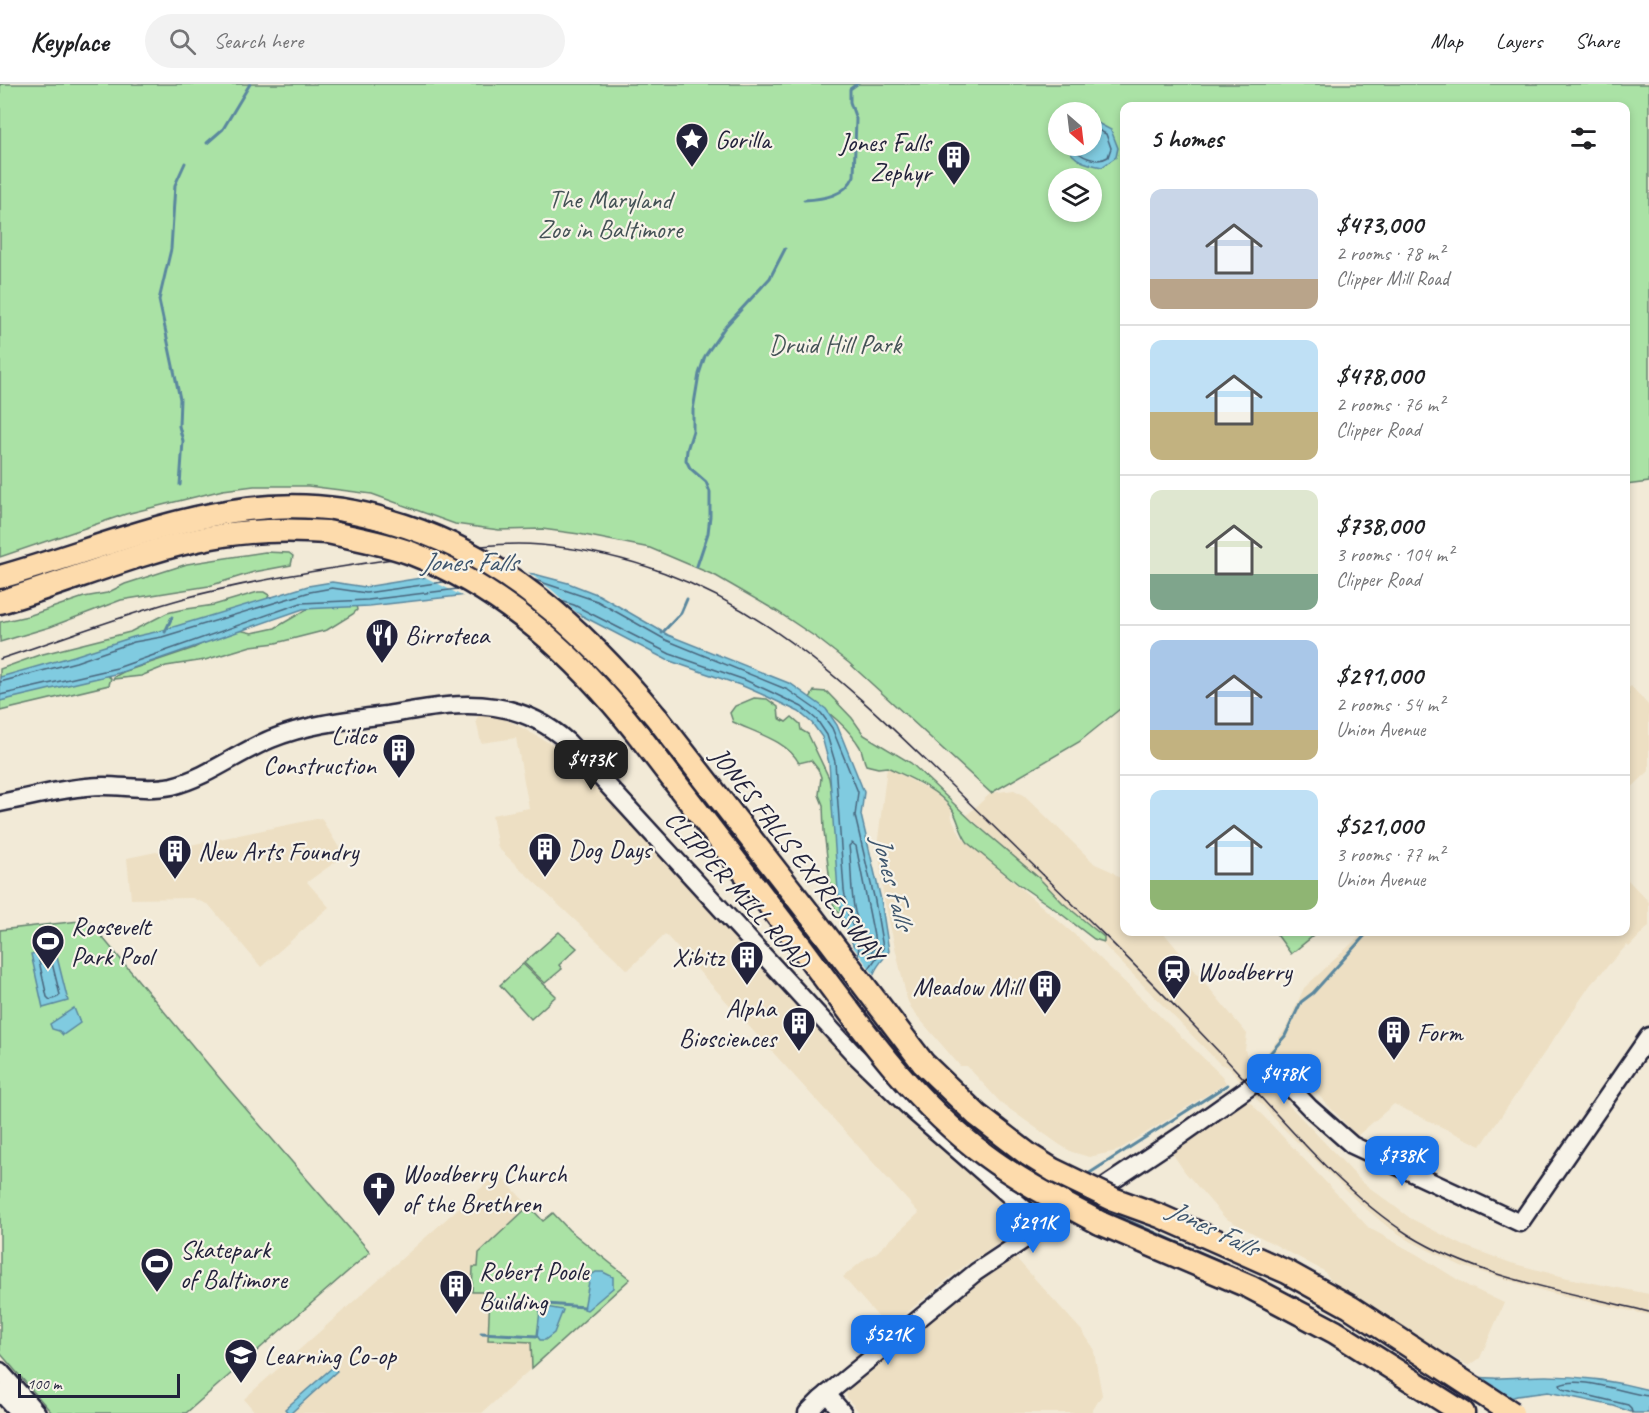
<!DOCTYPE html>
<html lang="en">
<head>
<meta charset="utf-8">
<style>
  body { margin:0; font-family:Caveat,sans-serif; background:#f2f2f2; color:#202124; height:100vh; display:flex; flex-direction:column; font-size:22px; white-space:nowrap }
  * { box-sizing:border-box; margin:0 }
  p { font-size:20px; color:#757577 }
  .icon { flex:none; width:33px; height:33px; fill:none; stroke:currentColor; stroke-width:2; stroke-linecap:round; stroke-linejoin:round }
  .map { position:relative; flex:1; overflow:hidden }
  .sheet { position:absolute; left:1120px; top:18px; width:510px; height:834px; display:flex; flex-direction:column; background:#fff; border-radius:12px; box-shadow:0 3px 9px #0003 }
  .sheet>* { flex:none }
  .needle { width:39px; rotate:152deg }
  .tools { position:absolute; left:1048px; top:18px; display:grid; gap:12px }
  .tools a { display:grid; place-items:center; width:54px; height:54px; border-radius:50%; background:#fff; box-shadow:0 3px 9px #0003; font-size:30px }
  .scale { position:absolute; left:18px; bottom:15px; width:162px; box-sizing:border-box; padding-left:6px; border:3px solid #22223b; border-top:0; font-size:16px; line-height:21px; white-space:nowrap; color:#22223b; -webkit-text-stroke:4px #f7f3e8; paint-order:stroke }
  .price { position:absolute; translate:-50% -51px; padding:0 14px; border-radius:12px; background:#1a73e8; color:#fff; font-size:20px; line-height:39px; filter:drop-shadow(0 2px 3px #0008) }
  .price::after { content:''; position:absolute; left:50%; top:36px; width:18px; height:14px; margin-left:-9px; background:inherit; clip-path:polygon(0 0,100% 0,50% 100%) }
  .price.active { background:#222; color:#fff }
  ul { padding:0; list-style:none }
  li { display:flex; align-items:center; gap:18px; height:150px; padding:0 30px }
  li+li { border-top:2px solid #e0e0e0 }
  li span { display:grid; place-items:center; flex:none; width:168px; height:120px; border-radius:12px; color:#555 }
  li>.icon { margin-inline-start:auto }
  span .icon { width:72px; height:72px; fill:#fffc; stroke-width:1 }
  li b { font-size:26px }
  h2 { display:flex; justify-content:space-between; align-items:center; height:72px; padding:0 30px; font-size:26px }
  header { display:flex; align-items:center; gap:36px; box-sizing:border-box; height:84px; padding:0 30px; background:#fff; border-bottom:2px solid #e0e0e0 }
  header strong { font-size:28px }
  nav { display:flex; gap:33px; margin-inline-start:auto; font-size:21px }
  .search { width:420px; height:54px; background:#f2f2f2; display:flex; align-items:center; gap:15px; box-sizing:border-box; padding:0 21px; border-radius:33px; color:#757577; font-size:22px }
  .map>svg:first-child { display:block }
</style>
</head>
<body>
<header>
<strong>Keyplace</strong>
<div class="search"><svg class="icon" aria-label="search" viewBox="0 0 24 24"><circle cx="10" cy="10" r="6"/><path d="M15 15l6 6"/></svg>Search here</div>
<nav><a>Map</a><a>Layers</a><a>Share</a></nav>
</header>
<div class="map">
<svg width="1649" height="1329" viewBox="0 0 1649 1329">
  <rect width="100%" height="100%" fill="#f2ead7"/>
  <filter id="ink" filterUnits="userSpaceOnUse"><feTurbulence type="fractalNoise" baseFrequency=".0167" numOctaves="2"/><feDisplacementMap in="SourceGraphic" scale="12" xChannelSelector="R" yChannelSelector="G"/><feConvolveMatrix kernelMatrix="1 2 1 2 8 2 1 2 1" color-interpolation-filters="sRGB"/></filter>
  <g filter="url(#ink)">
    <g fill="#eddfc3">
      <polygon points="1631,602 1649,622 1649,687 1626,709 1626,606"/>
      <polygon points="479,631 502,633 555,662 574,677 822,951 826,951 1019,1135 1022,1139 1021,1145 964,1182 888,1244 843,1193 865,1175 875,1170 919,1129 665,850 628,886 498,764 492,731 529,724 516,654 481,659 476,636"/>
      <polygon points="887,683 935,709 951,724 952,735 962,754 1082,857 1222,992 1226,999 1117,1067 1089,1073 1072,1068 1060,1061 1001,1019 967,982 960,982 912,926 907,915 883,811 878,755"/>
      <polygon points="1014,706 1024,711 1095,780 1111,787 1125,798 1125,848 1163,848 1247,950 1245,966 1249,979 1362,1098 1410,1134 1462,1161 1511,1179 1568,1194 1649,1210 1649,1231 1551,1209 1461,1182 1412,1158 1388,1143 1359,1119 1281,1042 1228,983 1220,980 1105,862 1102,858 1104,857 1104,853 1099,847 1063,819 1039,794 967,731 991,709"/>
      <polygon points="321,734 344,772 307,798 329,823 261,883 209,821 192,814 131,815 127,774"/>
      <polygon points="1626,794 1649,818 1649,842 1629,863 1627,861 1591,900 1481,1062 1394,1020 1357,1052 1287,978 1267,969 1285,946 1304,904 1364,848 1626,848"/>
      <polygon points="1248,1016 1369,1144 1418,1171 1468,1202 1504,1219 1480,1274 1469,1282 1413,1252 1336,1204 1324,1187 1225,1134 1185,1088 1172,1069"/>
      <polygon points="498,1089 543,1137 553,1129 569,1146 630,1195 482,1329 256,1329 244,1315"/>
      <polygon points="1015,1173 1082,1247 1093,1263 1102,1311 1091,1329 860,1329 847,1314 846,1308 973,1201"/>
    </g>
    <g fill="#aae2a5" stroke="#668270" stroke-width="1.5" fill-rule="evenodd">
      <path d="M0 0H1649V398L1626 401V22H1125V621L1079 658 991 709 849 579 817 554 778 528 716 492 650 464 579 450 542 445 499 446 455 440 372 410 308 402H254L223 406 126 430 0 473ZM1059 28H1092V62H1059ZM1059 94H1092V128H1059Z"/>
      <polygon points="265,468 289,469 293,472 291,481 254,488 209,502 121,516 50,543 0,558 0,538 28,532 84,513 107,509 125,500 187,480"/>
      <polygon points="258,508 264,508 269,511 266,518 0,601 0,585 39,571 130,548 167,529 180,526 214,521"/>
      <polygon points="356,521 357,526 353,530 327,546 276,559 251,562 205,576 166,582 141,592 113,595 114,593 123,588 194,564 207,557 239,546 252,549 275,544 311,523"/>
      <polygon points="106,591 111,594 109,601 0,627 0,612"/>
      <path d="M814 607 827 608 852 634 864 651 911 679 972 737 1039 794 1063 819 1104 853V858L1094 855 1056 826 1018 800 969 760C960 750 959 736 952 725 938 705 908 693 887 683L878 684 866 681C863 675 863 669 860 663 849 644 827 627 810 614Z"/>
      <path d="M754 614 767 615 778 623 779 634 786 638 792 633 800 640 801 646 808 650 829 694 835 729 844 833 835 825 832 815 824 747 823 721 819 711 821 693 818 685 811 676 799 679C787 657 756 649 733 638L730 629 735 622Z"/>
      <polygon points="88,836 227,1003 370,1168 186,1329 52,1329 0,1269 0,846"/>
      <polygon points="559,848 577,864 559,881 562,885 545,899 524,879"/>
      <polygon points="1275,848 1310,848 1313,852 1291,870"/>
      <polygon points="523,880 556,912 531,935 500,901"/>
      <polygon points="529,1122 543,1137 553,1129 569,1146 630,1195 532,1284 531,1258 488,1256 490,1208 472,1208 473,1183 478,1183 479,1169"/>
    </g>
    <g fill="#80cbe0" stroke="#5a879e" stroke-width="1.5">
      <path d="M1092 36 1111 46 1118 64 1116 73 1102 83C1087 80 1073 77 1067 62H1092Z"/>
      <path d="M483 484 534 490 568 499 599 511 668 551 791 600 826 625 837 641 864 708 861 731 881 816 889 867C884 875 873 885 873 895 874 942 1024 1070 1066 1093 1090 1106 1115 1113 1141 1122 1178 1135 1220 1152 1255 1170 1310 1197 1360 1234 1415 1264 1431 1273 1448 1284 1465 1290 1490 1298 1520 1292 1546 1292 1581 1292 1615 1297 1649 1306V1329H1634L1614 1322 1548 1308 1517 1312 1486 1321 1459 1319 1437 1313 1397 1294 1336 1251 1223 1182 1066 1115 981 1064 946 1033 914 1000 879 960 848 917 843 904 853 870V861L842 831 838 807 829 679 822 653 812 639 799 628 768 613 743 602 667 576 571 526 522 513 485 509 369 522 303 525 119 589 0 617V593L74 572 133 553 160 547 308 502 332 498 365 503Z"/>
      <polygon points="55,865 68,917 43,924 31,870"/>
      <polygon points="74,924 80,939 63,951 59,947 52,945 50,940"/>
      <polygon points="596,1188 603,1188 613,1193 613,1204 587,1226 584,1225 590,1192"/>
      <polygon points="546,1223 563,1226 554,1249 545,1256 540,1256 537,1252 540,1227 542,1224"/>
      <polygon points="333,1283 337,1287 291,1329 288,1329 285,1325"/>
    </g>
    <g fill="#f2ead7">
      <polygon points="482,481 525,486 552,506 587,538 570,529 522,516 485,512 466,514 423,492"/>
      <polygon points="848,856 876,893 877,903 912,955 1024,1061 1467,1287 1473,1288 1515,1315 1486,1324 1458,1322 1334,1254 1106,1137 944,1035 840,904 850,870"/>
    </g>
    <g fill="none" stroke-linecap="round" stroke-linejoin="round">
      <g stroke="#48667d" stroke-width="1.5">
        <path d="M1073 62C1079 73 1097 80 1108 73L1111 64 1106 50 1092 43"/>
        <polyline points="535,496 597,517 666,556 788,606 821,629 832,644 858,708 855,732 875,817 883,864 868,886"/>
        <polyline points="561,517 574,521 670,570 745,596 771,608 802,623 817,636 827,651 835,678 844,806 848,830 859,860 858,873"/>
        <polyline points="0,598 76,578 134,558 162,553 310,508 332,504 366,509 443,498"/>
        <polyline points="0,611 117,584 301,519 368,516 458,505"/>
        <path d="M852 759 856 762 874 852 875 863 870 870 866 868C866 853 859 842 855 828 850 806 852 784 849 762Z"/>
        <polygon points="48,873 51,875 60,911 58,913 50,916 47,913 39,877 41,874"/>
        <polyline points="1094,1121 1233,1182"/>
        <path d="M1632 1329 1631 1324 1628 1321 1562 1305 1560 1301C1580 1291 1627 1310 1649 1312"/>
      </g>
      <g stroke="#5a879e" stroke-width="3">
        <polyline points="207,59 223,45 250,0"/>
        <path d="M804 116C824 115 845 112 854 92L856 35 850 18V5L857 0"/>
        <polyline points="180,401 183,357 179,342 180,315 159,216 171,165 175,101 185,79"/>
        <polyline points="697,482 708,449 710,432 710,408 706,398 690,384 686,376 687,366 693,347 693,326 699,290 705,272 725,243 770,194 785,165"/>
        <polyline points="165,548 172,533"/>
        <polyline points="662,549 681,529 687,515"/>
        <polyline points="1626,611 1627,610"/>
        <polyline points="1266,974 1285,952 1301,918 1313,909 1368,848"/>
        <polyline points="1085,1092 1227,1001"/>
        <polyline points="486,1215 584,1223"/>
        <polyline points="481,1249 537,1252"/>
      </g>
      <defs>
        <g id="secondary">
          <path d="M0 719C32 713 71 702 104 702 126 702 149 707 172 702 208 693 237 669 271 655 308 640 347 636 386 631 422 625 459 617 495 623 522 627 548 640 568 658L854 970 913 1027 1044 1142"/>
          <polyline points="0,1287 37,1329"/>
          <polyline points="0,1308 19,1329"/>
          <polyline points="827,1310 843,1329"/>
          <polyline points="807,1329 821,1315 976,1188 1183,1050 1251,1002 1268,993 1275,993 1287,1000 1310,1024 1352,1061 1520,1139 1649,952"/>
        </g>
        <g id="highway">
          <path d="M0 493C129 457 253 393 389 437"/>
          <path d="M0 518C70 498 141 466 212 453 250 446 288 445 327 448"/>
          <polyline points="657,634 811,832"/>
          <polyline points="638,650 790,848"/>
          <polyline points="1100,1139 1250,1203 1335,1248 1463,1329"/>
        </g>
      </defs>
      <use href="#secondary" stroke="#22223b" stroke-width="21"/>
      <use href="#highway" stroke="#22223b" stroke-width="27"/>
      <use href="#secondary" stroke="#f7f3e8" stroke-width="16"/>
      <use href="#highway" stroke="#fddbac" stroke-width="22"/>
      <path stroke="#22223b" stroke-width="1.5" d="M0 575C61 555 123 531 185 514 257 495 332 484 405 473 450 466 495 457 541 461 740 479 851 605 986 735 1065 812 1144 889 1220 969 1278 1030 1338 1106 1409 1151 1482 1196 1568 1207 1649 1228"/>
      <defs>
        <g id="highway-bridge">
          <path d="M389 437C502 469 584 546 657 634"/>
          <path d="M327 448C355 454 384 459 411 469 504 505 577 573 638 650"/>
          <polyline points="811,832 923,979 977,1031 1029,1071 1053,1086 1113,1115 1160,1132 1287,1188 1350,1223 1512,1329"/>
          <path d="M790 848C850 927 905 1012 985 1071 1021 1098 1061 1118 1100 1139"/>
        </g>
      </defs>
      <use href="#highway-bridge" stroke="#22223b" stroke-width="27" stroke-linecap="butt"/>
      <use href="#highway-bridge" stroke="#fddbac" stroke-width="22"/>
    </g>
  </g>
  <defs>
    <symbol id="sight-pin" viewBox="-11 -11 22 30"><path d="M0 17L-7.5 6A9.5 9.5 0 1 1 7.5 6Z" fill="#22223b" stroke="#f7f3e8"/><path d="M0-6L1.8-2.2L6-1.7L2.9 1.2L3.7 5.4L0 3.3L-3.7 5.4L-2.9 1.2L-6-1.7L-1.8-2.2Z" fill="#fff"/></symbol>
    <symbol id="building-pin" viewBox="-11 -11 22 30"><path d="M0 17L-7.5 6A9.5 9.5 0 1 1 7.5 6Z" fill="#22223b" stroke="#f7f3e8"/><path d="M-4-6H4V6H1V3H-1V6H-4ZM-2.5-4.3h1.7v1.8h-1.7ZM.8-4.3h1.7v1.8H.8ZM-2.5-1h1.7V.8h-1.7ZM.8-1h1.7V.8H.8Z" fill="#fff"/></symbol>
    <symbol id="restaurant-pin" viewBox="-11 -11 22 30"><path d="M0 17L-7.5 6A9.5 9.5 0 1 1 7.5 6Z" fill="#22223b" stroke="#f7f3e8"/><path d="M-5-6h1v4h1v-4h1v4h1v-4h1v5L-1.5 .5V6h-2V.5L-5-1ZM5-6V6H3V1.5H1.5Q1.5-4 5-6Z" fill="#fff"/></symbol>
    <symbol id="stadium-pin" viewBox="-11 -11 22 30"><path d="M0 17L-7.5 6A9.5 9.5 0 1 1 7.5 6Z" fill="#22223b" stroke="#f7f3e8"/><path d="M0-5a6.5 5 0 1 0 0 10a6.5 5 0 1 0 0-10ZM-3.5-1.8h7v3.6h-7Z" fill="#fff"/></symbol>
    <symbol id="station-pin" viewBox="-11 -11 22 30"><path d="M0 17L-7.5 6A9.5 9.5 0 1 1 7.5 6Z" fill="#22223b" stroke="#f7f3e8"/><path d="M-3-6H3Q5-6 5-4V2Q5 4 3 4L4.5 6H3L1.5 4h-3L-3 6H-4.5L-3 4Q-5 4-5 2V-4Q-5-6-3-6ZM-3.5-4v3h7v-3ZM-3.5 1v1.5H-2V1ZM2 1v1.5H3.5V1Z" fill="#fff"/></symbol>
    <symbol id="church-pin" viewBox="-11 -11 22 30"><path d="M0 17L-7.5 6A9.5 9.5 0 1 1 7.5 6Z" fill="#22223b" stroke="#f7f3e8"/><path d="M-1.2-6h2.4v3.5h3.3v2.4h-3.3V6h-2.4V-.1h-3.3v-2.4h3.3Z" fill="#fff"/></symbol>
    <symbol id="school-pin" viewBox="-11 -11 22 30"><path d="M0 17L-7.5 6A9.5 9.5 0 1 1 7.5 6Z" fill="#22223b" stroke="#f7f3e8"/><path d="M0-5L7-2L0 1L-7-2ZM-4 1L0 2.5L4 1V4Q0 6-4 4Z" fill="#fff"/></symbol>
  </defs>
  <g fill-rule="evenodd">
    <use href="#sight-pin" x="673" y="36" width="38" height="52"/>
    <use href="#building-pin" x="935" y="54" width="38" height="52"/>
    <use href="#restaurant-pin" x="363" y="532" width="38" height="52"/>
    <use href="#building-pin" x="380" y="647" width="38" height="52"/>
    <use href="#building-pin" x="526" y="746" width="38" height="52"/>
    <use href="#building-pin" x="156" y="748" width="38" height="52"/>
    <use href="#stadium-pin" x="29" y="838" width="38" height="52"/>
    <use href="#building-pin" x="728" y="854" width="38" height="52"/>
    <use href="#station-pin" x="1155" y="868" width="38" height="52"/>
    <use href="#building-pin" x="1026" y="883" width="38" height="52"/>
    <use href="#building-pin" x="780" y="920" width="38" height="52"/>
    <use href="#building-pin" x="1375" y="929" width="38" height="52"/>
    <use href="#church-pin" x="360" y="1085" width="38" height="52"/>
    <use href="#stadium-pin" x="138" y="1161" width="38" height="52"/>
    <use href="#building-pin" x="437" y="1183" width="38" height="52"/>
    <use href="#school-pin" x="222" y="1252" width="38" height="52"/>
  </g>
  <g text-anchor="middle" stroke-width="4.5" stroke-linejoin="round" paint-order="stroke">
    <g font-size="26" fill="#22223b" stroke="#f7f3e8" text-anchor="start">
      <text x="715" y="64">Gorilla</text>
      <text x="931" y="67" text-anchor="end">Jones Falls<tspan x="931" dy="30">Zephyr</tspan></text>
      <text x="405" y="560">Birroteca</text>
      <text x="376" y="660" text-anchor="end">Lidco<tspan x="376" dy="30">Construction</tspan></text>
      <text x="568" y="774">Dog Days</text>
      <text x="198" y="776">New Arts Foundry</text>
      <text x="71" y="851">Roosevelt<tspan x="71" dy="30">Park Pool</tspan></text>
      <text x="724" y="882" text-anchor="end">Xibitz</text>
      <text x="1197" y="896">Woodberry</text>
      <text x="1022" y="911" text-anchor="end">Meadow Mill</text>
      <text x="776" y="933" text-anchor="end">Alpha<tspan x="776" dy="30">Biosciences</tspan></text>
      <text x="1417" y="957">Form</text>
      <text x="402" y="1098">Woodberry Church<tspan x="402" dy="30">of the Brethren</tspan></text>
      <text x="180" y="1174">Skatepark<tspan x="180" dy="30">of Baltimore</tspan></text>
      <text x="479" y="1196">Robert Poole<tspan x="479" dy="30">Building</tspan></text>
      <text x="264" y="1280">Learning Co-op</text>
    </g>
    <g font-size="26" fill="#445256" stroke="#f7f3e8">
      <text x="610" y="124">The Maryland<tspan x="610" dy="30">Zoo in Baltimore</tspan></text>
      <text x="835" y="269">Druid Hill Park</text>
    </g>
    <g font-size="26" fill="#22223b" stroke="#f7f3e8">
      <text transform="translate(798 770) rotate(52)" y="9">JONES FALLS EXPRESSWAY</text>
      <text transform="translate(738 805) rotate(48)" y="9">CLIPPER MILL ROAD</text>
    </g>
    <g font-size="27" font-style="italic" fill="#3e556d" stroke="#f7f3e8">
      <text x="469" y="487">Jones Falls</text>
      <text transform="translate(893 798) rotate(75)" y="9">Jones Falls</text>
      <text transform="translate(1213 1144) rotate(26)" y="9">Jones Falls</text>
    </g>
  </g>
</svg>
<div class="tools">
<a><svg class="needle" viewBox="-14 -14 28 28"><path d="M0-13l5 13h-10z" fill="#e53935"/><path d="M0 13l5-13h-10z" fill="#757577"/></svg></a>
<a><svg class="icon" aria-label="layers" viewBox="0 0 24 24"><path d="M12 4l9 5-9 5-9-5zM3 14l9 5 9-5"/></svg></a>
</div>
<div class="scale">100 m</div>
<b class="price active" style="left:591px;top:707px">$473K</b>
<b class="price" style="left:1284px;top:1021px">$478K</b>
<b class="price" style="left:1402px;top:1103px">$738K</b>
<b class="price" style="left:1033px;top:1170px">$291K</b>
<b class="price" style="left:888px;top:1282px">$521K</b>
<section class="sheet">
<h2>5 homes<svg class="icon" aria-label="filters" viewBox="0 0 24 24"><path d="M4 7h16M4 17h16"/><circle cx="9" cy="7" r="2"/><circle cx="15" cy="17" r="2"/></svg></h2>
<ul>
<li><span style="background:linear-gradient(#c9d6e8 75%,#b9a48a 0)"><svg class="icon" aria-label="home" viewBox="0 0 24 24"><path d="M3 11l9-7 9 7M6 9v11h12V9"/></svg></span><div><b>$473,000</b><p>2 rooms · 78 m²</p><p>Clipper Mill Road</p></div></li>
<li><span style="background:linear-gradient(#bfe0f5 60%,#c2b280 0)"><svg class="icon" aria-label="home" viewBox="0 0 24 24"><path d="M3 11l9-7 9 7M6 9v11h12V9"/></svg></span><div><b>$478,000</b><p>2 rooms · 76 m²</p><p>Clipper Road</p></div></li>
<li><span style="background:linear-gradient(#dfe7d0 70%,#7fa58c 0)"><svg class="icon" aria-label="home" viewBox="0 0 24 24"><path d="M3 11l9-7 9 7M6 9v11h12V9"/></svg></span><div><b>$738,000</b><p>3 rooms · 104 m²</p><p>Clipper Road</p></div></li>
<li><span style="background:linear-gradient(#a9c7e8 75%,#c2b280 0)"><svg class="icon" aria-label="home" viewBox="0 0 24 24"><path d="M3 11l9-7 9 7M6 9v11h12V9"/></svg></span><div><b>$291,000</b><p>2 rooms · 54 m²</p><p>Union Avenue</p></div></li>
<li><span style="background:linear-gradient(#bfe0f5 75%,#8fb573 0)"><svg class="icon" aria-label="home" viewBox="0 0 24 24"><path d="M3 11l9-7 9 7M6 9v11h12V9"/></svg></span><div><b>$521,000</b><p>3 rooms · 77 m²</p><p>Union Avenue</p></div></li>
</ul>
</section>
</div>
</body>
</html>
